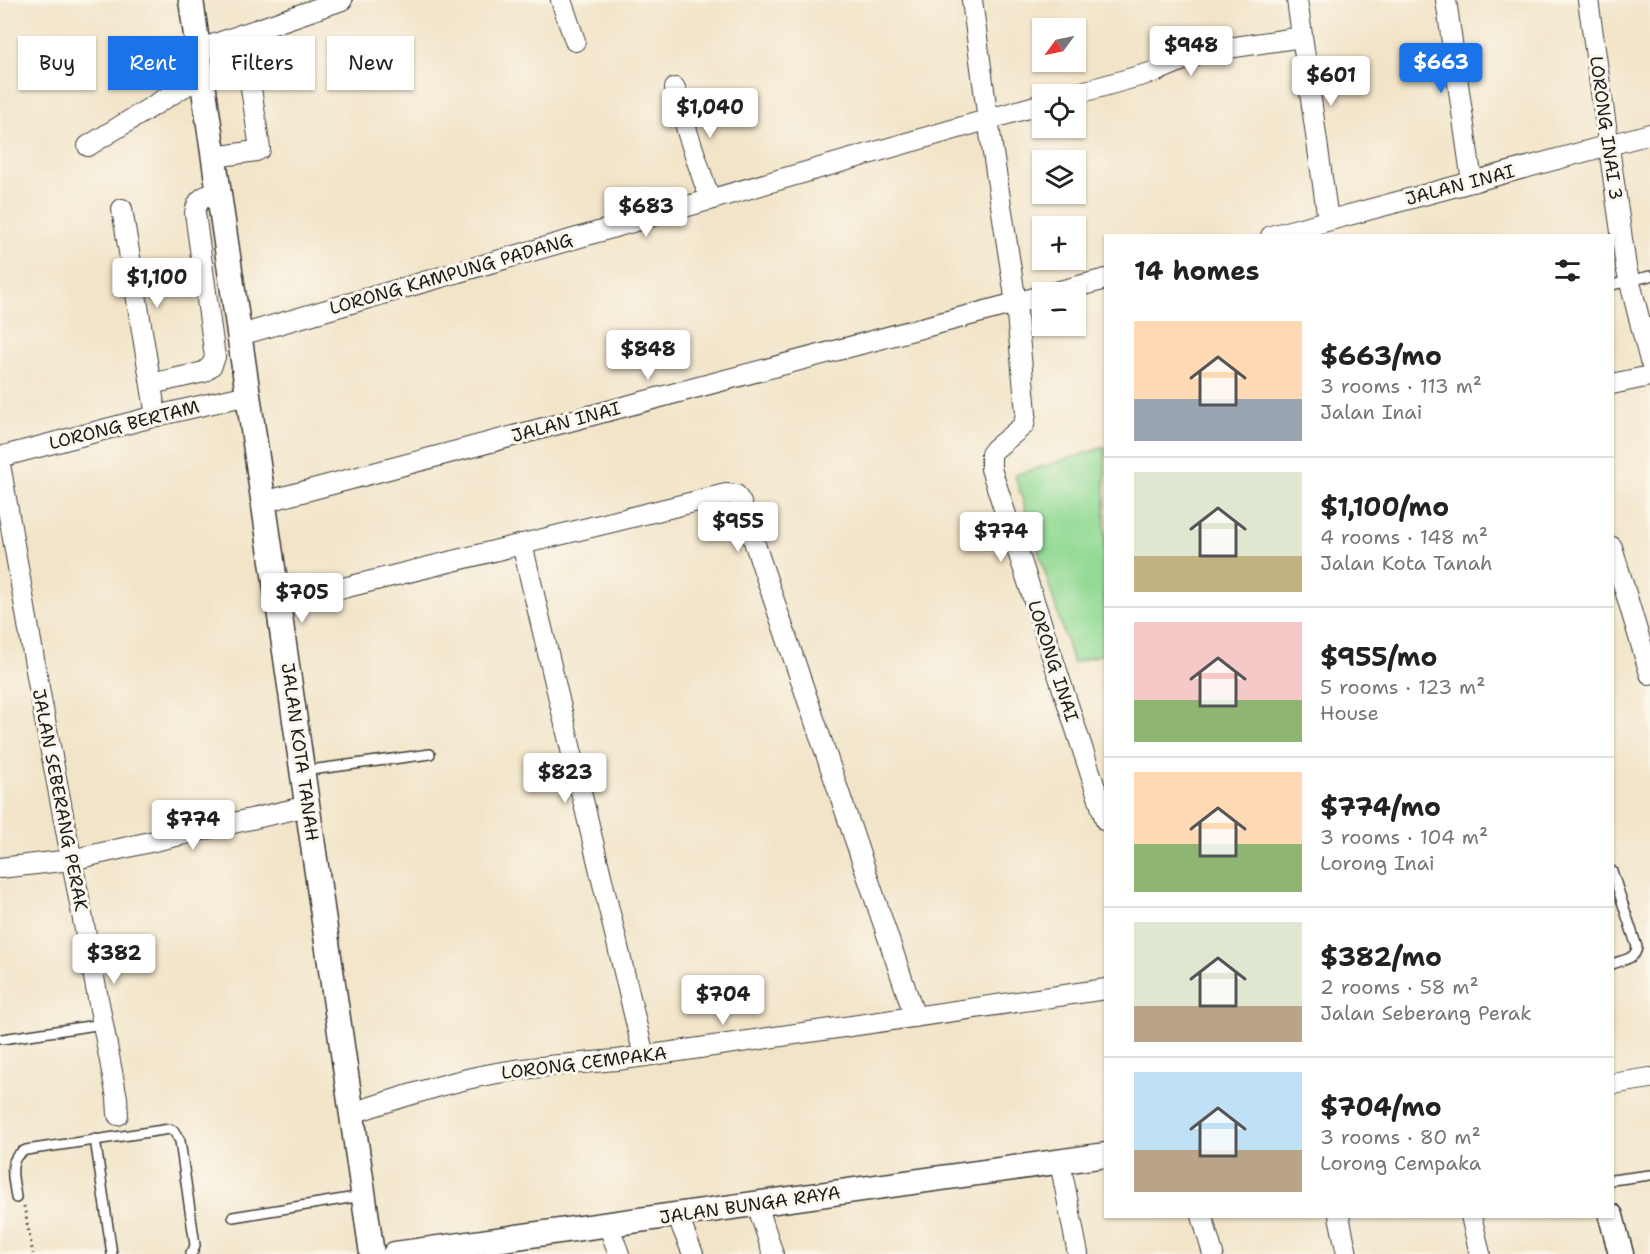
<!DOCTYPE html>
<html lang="en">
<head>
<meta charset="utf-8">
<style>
  body { margin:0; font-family:"Shantell Sans",sans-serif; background:#f2f2f2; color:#222; height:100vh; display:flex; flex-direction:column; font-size:22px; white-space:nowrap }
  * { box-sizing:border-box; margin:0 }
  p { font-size:20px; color:#767676 }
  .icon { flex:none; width:33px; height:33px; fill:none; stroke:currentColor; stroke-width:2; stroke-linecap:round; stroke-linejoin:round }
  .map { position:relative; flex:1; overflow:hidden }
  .sheet { position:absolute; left:1104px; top:234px; width:510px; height:984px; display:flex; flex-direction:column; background:#fff; border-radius:0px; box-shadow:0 2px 4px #0004 }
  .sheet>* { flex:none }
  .guide { position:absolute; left:18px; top:36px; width:570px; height:54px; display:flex; gap:12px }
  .needle { width:39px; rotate:237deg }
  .controls { position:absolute; left:1032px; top:18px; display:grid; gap:12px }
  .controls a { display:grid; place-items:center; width:54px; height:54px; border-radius:0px; background:#fff; box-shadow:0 2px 4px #0004; font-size:30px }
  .price { position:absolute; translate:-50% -51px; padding:0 14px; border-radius:6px; background:#fff; color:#222; font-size:20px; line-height:39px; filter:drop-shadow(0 2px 3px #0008) }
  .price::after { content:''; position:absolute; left:50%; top:36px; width:18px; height:14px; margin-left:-9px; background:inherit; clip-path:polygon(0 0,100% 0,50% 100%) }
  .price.selected { background:#1a73e8; color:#fff }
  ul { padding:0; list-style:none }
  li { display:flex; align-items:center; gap:18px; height:150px; padding:0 30px }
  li+li { border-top:2px solid #e0e0e0 }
  li span { display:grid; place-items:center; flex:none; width:168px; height:120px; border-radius:0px; color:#555 }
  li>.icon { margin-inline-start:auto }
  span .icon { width:72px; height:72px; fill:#fffc; stroke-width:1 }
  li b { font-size:26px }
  h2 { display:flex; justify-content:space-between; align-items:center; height:72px; padding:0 30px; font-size:26px }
  .tag { padding:0 21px; border-radius:0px; background:#fff; box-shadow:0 2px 4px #0004; font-size:21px; line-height:54px }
  .tag.selected { background:#1a73e8; color:#fff }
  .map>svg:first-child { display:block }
</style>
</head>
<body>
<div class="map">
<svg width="1650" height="1254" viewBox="0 0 1650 1254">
  <rect width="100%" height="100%" fill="#fbf7ec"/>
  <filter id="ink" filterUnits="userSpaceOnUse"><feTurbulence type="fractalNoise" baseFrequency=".0167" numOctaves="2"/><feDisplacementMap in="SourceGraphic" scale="12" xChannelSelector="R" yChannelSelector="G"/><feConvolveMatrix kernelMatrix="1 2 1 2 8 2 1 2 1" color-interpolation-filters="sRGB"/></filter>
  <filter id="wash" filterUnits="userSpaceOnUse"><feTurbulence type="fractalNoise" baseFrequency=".008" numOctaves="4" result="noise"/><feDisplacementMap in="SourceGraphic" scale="24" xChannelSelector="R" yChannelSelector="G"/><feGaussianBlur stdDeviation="1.35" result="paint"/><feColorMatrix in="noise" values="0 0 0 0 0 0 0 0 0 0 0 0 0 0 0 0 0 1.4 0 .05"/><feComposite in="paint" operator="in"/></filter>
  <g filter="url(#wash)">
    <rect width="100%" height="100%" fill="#f2e4c8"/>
    <polygon fill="#93da94" stroke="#587b58" stroke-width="1.5" points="1105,447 1105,653 1073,663 1015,475"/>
  </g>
  <g filter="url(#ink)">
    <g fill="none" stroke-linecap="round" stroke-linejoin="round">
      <defs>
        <g id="service">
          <polyline points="1612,285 1650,276"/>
          <polyline points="303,771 430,754"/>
          <path d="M1612 871 1637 947C1636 959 1623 960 1612 964"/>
          <polyline points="2,1039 103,1024"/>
          <polyline points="95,1139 112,1254"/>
          <polyline points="1612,1180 1650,1175"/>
          <path d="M16 1198C15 1186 8 1165 18 1155 20 1153 23 1151 26 1150L170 1129 174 1131 180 1141 195 1245 193 1251 190 1254"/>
          <polyline points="233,1217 362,1196"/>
        </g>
        <g id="minor">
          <polyline points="561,0 575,41"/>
          <polyline points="972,0 988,120 1016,303 1026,413 1024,425 995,449 991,454 991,469 1106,821"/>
          <polyline points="1297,0 1328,220"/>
          <polyline points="1446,0 1472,182"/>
          <polyline points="1588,0 1626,267 1650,361"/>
          <polyline points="198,50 342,0"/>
          <polyline points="675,88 688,134 710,200"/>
          <polyline points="1075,94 1157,71 1202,52 1302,37"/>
          <polyline points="88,146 187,85 203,81"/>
          <polyline points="214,157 256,151 260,149 243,34"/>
          <polyline points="122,209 156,416"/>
          <polyline points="1271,236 1650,134"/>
          <polyline points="1056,292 1106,279"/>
          <polyline points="240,335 1042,104"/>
          <path d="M151 384 204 372 212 365 215 357 195 213C197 199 205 194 219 193"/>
          <polyline points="1612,384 1650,376"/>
          <polyline points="0,457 156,416 248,395"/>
          <polyline points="0,464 41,699 117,1098 118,1115"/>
          <polyline points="264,502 1042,296"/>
          <polyline points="522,544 644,1056"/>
          <polyline points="1612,547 1650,674"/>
          <polyline points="278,604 726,494 736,495 741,503 915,1017"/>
          <polyline points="0,868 71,860 308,806"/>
          <polyline points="1612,1084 1650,1078"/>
          <path d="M352 1113C393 1100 434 1086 476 1077 523 1067 570 1064 617 1060L1106 989"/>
          <polyline points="1060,1162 1078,1254"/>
          <polyline points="757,1204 773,1254"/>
          <polyline points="677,1215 693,1254"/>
          <polyline points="1202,1216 1213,1254"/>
          <polyline points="1339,1216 1347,1254"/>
          <polyline points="1471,1216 1480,1254"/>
          <polyline points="608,1224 619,1254"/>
        </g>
        <g id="tertiary">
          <polyline points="191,0 372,1254"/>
          <polyline points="1611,1216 1621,1254"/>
          <polyline points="395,1254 1106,1155"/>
        </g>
      </defs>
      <use href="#service" stroke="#3c3a36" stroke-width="12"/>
      <use href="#minor" stroke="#3c3a36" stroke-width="22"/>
      <use href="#tertiary" stroke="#3c3a36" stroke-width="27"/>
      <polyline stroke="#3c3a36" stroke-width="3" stroke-dasharray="1.5 4.5" stroke-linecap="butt" points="24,1206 33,1254"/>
      <use href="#service" stroke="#fff" stroke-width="9"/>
      <use href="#minor" stroke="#fff" stroke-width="20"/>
      <use href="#tertiary" stroke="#fff" stroke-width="24"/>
    </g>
  </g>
  <g text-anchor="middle" stroke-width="6" stroke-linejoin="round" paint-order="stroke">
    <g font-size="18" fill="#1c1c1c" stroke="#fbf7ec">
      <text transform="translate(1606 128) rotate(82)" y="6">LORONG INAI 3</text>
      <text transform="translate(1460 185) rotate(-15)" y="6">JALAN INAI</text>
      <text transform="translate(451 274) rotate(-16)" y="6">LORONG KAMPUNG PADANG</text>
      <text transform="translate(566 422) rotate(-15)" y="6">JALAN INAI</text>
      <text transform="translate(124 425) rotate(-14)" y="6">LORONG BERTAM</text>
      <text transform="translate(1053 661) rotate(72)" y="6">LORONG INAI</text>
      <text transform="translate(300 752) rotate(82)" y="6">JALAN KOTA TANAH</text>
      <text transform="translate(60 800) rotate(79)" y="6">JALAN SEBERANG PERAK</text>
      <text transform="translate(584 1063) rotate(-7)" y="6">LORONG CEMPAKA</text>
      <text transform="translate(750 1205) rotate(-8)" y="6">JALAN BUNGA RAYA</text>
    </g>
  </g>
</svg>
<div class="controls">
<a><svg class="needle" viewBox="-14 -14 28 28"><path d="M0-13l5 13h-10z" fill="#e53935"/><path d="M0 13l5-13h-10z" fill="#767676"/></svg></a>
<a><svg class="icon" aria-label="locate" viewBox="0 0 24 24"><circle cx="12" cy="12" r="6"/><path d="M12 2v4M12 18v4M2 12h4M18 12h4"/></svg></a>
<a><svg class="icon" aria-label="layers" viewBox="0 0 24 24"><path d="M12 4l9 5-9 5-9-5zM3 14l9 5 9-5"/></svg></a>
<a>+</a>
<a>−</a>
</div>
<b class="price" style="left:1191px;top:77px">$948</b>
<b class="price selected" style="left:1441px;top:94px">$663</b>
<b class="price" style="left:1331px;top:107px">$601</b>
<b class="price" style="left:710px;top:139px">$1,040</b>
<b class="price" style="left:646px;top:238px">$683</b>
<b class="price" style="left:157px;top:309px">$1,100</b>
<b class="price" style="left:648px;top:381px">$848</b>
<b class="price" style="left:738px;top:553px">$955</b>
<b class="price" style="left:1001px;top:563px">$774</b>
<b class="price" style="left:302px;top:624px">$705</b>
<b class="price" style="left:565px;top:804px">$823</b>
<b class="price" style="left:193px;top:851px">$774</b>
<b class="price" style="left:114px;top:985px">$382</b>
<b class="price" style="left:723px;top:1026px">$704</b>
<div class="guide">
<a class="tag">Buy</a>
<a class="tag selected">Rent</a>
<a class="tag">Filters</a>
<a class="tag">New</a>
</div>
<section class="sheet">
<h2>14 homes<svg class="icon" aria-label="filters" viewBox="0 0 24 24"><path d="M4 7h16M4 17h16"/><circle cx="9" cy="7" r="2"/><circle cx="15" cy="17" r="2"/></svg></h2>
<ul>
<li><span style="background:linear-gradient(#ffd9b3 65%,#9aa5b1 0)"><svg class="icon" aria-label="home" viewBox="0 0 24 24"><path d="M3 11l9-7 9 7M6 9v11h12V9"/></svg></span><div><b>$663/mo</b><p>3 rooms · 113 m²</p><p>Jalan Inai</p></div></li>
<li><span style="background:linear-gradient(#dfe7d0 70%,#c2b280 0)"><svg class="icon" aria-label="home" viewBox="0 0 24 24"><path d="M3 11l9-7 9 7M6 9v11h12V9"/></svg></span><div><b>$1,100/mo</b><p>4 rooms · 148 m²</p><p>Jalan Kota Tanah</p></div></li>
<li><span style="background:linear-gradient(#f6c9c9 65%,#8fb573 0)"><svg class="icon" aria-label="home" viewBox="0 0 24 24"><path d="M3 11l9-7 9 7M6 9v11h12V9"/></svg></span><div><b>$955/mo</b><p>5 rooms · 123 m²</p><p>House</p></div></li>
<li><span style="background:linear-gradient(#ffd9b3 60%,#8fb573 0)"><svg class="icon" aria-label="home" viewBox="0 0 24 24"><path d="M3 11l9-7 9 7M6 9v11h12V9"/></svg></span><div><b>$774/mo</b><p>3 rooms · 104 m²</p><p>Lorong Inai</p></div></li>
<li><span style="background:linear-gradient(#dfe7d0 70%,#b9a48a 0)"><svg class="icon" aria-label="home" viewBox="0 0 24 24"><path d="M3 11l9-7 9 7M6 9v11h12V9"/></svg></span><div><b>$382/mo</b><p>2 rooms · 58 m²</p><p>Jalan Seberang Perak</p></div></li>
<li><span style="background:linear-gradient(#bfe0f5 65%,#b9a48a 0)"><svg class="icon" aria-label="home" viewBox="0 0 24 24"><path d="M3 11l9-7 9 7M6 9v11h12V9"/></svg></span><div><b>$704/mo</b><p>3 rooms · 80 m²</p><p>Lorong Cempaka</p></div></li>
</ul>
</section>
</div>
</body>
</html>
